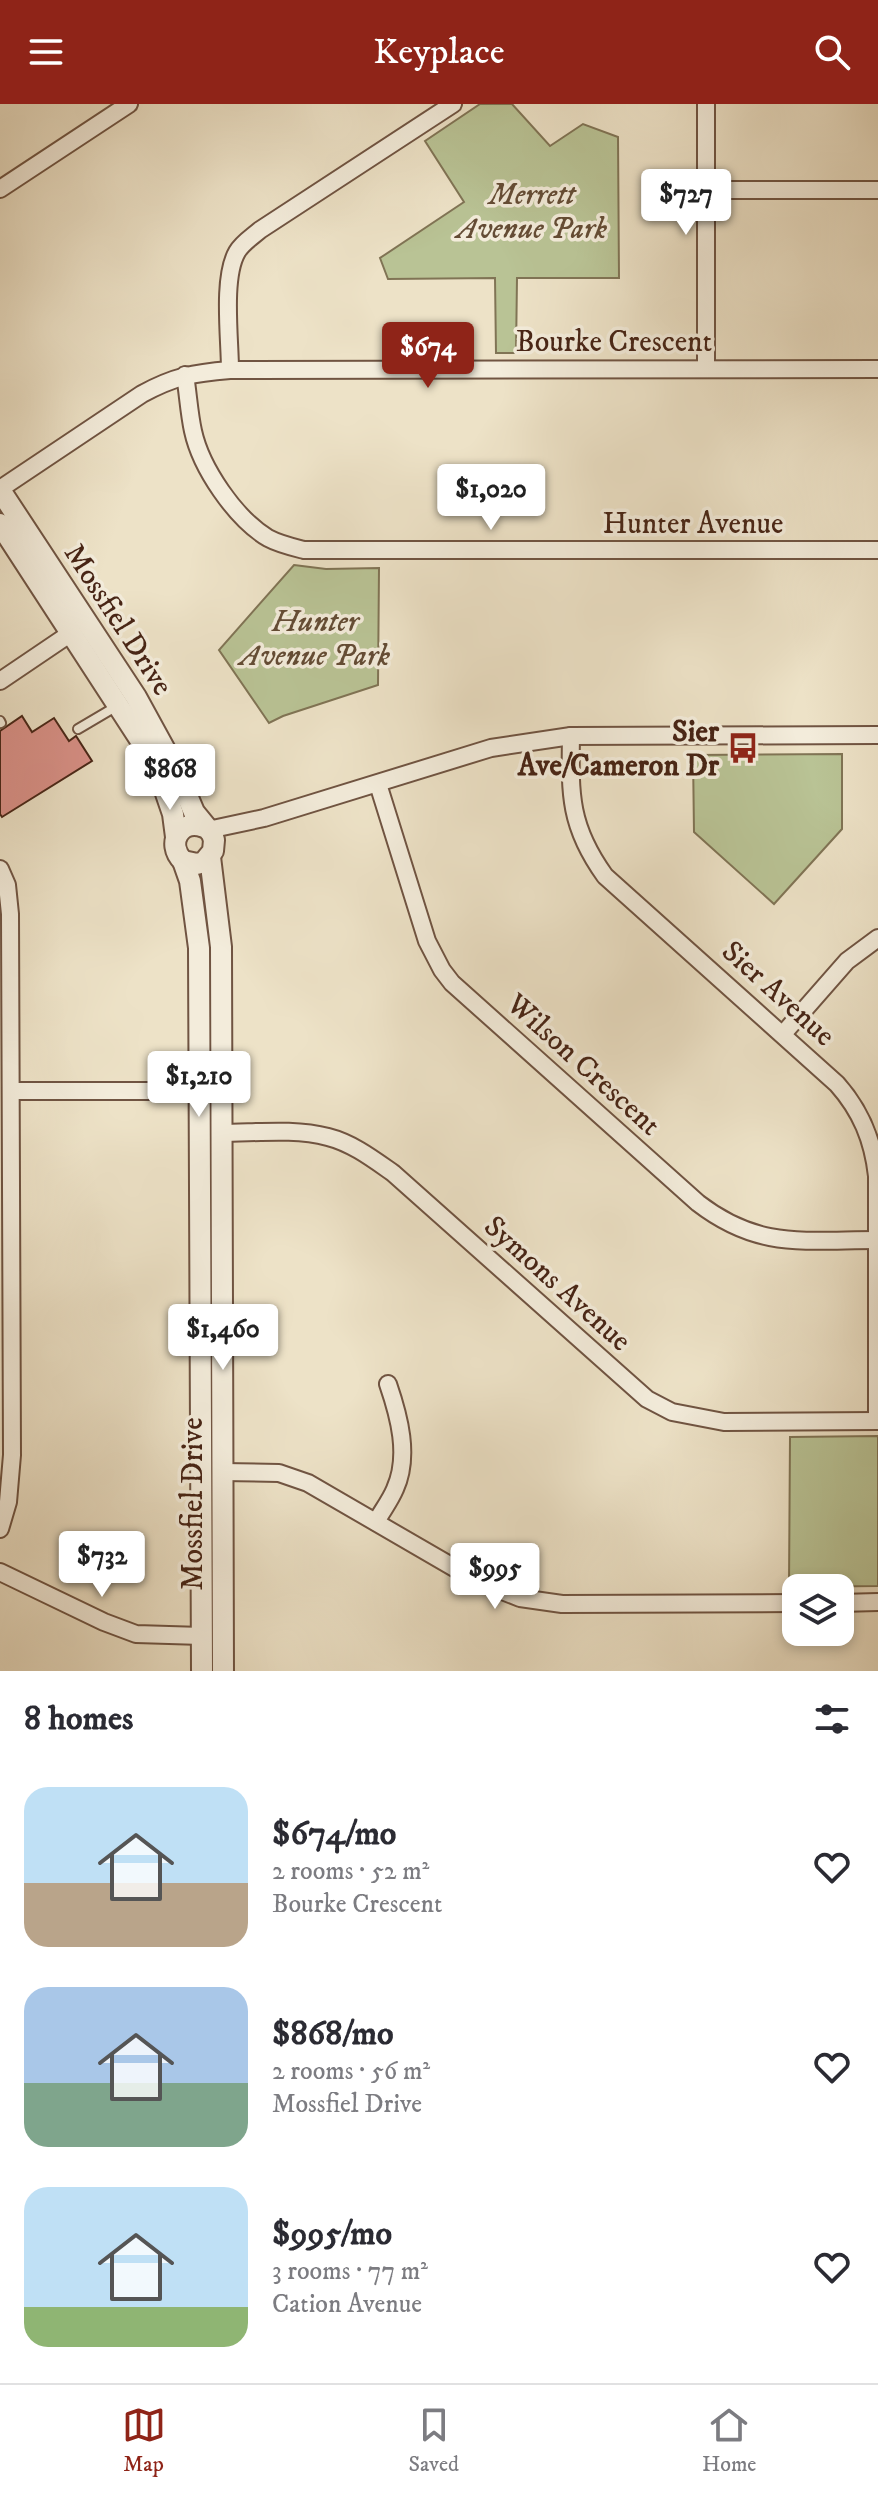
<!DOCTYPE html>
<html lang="en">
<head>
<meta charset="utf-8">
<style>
  body { margin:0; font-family:"IM FELL DW Pica",serif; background:#f2f2f3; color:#2b2b33; height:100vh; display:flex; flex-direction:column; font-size:30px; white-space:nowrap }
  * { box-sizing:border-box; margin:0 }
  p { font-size:26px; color:#7c7c81 }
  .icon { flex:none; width:44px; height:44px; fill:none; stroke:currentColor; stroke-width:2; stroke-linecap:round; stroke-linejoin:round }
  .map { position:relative; height:1567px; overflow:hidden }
  .drawer { display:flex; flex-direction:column; background:#fff; flex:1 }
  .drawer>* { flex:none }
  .tools { position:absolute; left:782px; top:1470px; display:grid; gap:16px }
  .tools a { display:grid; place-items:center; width:72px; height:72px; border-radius:16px; background:#fff; box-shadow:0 4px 12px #0003; font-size:40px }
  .price { position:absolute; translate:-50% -68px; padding:0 18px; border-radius:8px; background:#fff; color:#222; font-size:26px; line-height:52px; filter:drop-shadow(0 2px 4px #0008) }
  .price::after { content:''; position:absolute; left:50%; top:48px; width:24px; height:18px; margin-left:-12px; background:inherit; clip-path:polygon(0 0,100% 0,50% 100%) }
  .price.current { background:#8f2418; color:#fff }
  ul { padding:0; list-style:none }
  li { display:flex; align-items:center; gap:24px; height:200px; padding:0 24px }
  li span { display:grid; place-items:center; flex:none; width:224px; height:160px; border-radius:24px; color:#555 }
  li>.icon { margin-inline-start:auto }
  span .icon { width:96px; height:96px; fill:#fffc; stroke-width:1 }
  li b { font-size:34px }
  h2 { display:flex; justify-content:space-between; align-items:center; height:96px; padding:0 24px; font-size:34px }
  header { display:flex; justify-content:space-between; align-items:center; height:104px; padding:0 24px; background:#8f2418; color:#fff; font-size:36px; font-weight:600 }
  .tabs { display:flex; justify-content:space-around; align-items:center; height:112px; border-top:2px solid #e1e1e2; background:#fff; font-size:22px; color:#7c7c81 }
  .tabs a { display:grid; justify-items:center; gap:4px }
  .tabs .current { color:#8f2418 }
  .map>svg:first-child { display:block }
</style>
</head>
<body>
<header><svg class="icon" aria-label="menu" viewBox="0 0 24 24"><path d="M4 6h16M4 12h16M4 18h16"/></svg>Keyplace<svg class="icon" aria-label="search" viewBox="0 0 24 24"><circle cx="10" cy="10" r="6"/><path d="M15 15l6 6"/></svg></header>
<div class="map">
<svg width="878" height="1567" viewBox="0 0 878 1567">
  <rect width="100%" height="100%" fill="#ede2c7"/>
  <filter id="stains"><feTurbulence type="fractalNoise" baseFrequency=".0025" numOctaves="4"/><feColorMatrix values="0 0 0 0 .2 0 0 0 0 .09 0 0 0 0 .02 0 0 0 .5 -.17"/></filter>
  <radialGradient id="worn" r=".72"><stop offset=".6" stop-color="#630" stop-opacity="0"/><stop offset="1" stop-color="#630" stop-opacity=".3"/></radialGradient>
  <g fill="#b9c395" stroke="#807455" stroke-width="2">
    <polygon points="480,0 512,0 550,42 583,20 618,33 619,174 517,174 516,249 496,249 495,174 388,175 380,154 464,98 425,37"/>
    <polygon points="294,461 326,465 379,464 378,581 283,612 269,619 219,546"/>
    <polygon points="842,650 842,725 774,800 694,728 693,651"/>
    <polygon points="878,1332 878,1482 789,1483 790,1333"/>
  </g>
  <polygon fill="#da9088" stroke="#472415" stroke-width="2" points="22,612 32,628 54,614 69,637 76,632 92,657 2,713 0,710 0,627"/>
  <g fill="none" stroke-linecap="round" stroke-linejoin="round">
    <defs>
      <g id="service">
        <polyline points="0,617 1,619"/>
        <polyline points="78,625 117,602"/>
      </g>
      <g id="minor">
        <polyline points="0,85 129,0"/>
        <polyline points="705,86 878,86"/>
        <polyline points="706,265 706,0"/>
        <path d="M230 266C230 235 222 174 237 148 242 139 252 133 260 126L453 0"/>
        <path d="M185 271C188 289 189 309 193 327 201 364 235 414 268 434 279 440 292 443 304 446H878"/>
        <path d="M0 385 142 290C175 272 194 269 230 266L878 265"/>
        <polyline points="0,577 71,529"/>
        <path d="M571 632C570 690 569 722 605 772L837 980C861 1007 873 1036 877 1072V1317"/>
        <path d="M378 680 427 837 442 866 452 879 698 1099C759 1146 805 1136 877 1136"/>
        <polyline points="208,726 264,714 491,644 571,632 878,631"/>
        <polyline points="0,765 7,781 10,810 12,1351 8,1398 0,1425"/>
        <polyline points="783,930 847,857 878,834"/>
        <polyline points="11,987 199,987"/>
        <path d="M221 1029C255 1029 294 1024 328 1033 352 1039 373 1055 393 1069L647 1295 672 1308 724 1318 878 1317"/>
        <polyline points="222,1368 279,1369 308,1379 477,1477 520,1494 562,1500 796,1499"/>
        <path d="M376 1418C382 1407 390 1397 395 1385 410 1352 399 1312 388 1280"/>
        <polyline points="0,1468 104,1518 136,1530 202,1532"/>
        <polyline points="840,1499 878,1498"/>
      </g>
      <g id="tertiary">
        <path d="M0 386 136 593 177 668 194 708 212 730 214 736 213 747 204 758 197 760 183 757C165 739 181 714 204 723"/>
        <polyline points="0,420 156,660 173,710 176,733"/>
        <polyline points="210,753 221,843 223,1567"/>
        <polyline points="183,757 190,777 199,844 202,1567"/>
      </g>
    </defs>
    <use href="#service" stroke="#705442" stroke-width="12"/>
    <use href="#minor" stroke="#705442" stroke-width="20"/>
    <use href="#tertiary" stroke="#705442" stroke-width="24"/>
    <use href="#service" stroke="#f3ecdb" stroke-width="8"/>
    <use href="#minor" stroke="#f3ecdb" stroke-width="16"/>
    <use href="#tertiary" stroke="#f3ecdb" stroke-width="20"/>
  </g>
  <defs>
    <symbol id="bus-bare" viewBox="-9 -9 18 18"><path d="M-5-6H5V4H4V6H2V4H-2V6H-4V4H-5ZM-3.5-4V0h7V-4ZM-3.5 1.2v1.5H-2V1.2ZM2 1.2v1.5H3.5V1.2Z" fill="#8f2418" stroke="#f3ecdb" stroke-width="2.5" paint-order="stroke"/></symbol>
  </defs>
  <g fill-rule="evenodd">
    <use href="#bus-bare" x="721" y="622" width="44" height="44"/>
  </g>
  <g text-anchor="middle" stroke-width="7" stroke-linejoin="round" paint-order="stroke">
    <g font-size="30" font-style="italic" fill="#644c35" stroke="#f3ecdb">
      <text x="532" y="100">Merrett<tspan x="532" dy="34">Avenue Park</tspan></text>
      <text x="315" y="527">Hunter<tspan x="315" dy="34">Avenue Park</tspan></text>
    </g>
    <g font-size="30" fill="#472415" stroke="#f3ecdb">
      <text x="614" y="247">Bourke Crescent</text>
      <text x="693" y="429">Hunter Avenue</text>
      <text transform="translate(119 515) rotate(57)" y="10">Mossfiel Drive</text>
      <text transform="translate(779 889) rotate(42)" y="10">Sier Avenue</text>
      <text transform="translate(584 960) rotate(42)" y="10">Wilson Crescent</text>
      <text transform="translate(558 1179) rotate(42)" y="10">Symons Avenue</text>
      <text transform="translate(192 1400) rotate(-90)" y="10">Mossfiel Drive</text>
    </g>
    <g font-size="30" font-weight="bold" fill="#472415" stroke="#f3ecdb" text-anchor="end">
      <text x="719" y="637">Sier<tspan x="719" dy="34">Ave/Cameron Dr</tspan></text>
    </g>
  </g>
  <rect width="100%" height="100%" filter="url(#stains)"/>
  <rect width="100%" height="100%" fill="url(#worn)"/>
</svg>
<div class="tools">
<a><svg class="icon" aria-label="layers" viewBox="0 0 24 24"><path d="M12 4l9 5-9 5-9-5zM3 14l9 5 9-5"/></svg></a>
</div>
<b class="price" style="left:686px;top:133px">$727</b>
<b class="price current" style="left:428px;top:286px">$674</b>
<b class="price" style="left:491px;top:428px">$1,020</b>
<b class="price" style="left:170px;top:708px">$868</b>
<b class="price" style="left:199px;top:1015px">$1,210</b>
<b class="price" style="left:223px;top:1268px">$1,460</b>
<b class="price" style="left:102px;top:1495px">$732</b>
<b class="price" style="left:495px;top:1507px">$995</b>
</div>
<section class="drawer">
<h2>8 homes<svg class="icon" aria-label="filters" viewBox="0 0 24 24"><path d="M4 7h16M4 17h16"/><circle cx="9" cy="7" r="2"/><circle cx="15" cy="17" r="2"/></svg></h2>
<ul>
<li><span style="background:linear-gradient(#bfe0f5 60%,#b9a48a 0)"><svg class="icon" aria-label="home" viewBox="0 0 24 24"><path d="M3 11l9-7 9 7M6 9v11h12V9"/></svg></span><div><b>$674/mo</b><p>2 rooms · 52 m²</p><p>Bourke Crescent</p></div><svg class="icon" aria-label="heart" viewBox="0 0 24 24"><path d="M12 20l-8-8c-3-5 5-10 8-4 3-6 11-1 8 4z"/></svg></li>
<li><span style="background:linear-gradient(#a9c7e8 60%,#7fa58c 0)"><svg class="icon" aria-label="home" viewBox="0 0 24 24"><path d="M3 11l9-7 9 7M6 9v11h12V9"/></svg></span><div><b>$868/mo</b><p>2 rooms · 56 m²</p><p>Mossfiel Drive</p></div><svg class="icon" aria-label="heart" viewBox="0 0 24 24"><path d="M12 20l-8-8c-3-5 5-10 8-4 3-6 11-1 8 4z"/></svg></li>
<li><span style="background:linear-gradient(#bfe0f5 75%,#8fb573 0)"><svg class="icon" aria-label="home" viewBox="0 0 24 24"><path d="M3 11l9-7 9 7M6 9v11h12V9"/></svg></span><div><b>$995/mo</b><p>3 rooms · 77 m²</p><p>Cation Avenue</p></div><svg class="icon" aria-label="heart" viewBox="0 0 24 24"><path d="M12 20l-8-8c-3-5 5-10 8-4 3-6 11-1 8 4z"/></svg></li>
</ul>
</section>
<nav class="tabs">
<a class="current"><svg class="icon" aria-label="map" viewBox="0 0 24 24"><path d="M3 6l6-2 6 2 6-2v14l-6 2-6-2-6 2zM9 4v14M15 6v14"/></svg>Map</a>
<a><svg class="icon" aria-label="saved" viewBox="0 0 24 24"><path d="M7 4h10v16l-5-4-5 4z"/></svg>Saved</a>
<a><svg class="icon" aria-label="home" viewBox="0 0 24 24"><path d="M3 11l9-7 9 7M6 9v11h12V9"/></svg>Home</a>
</nav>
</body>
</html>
